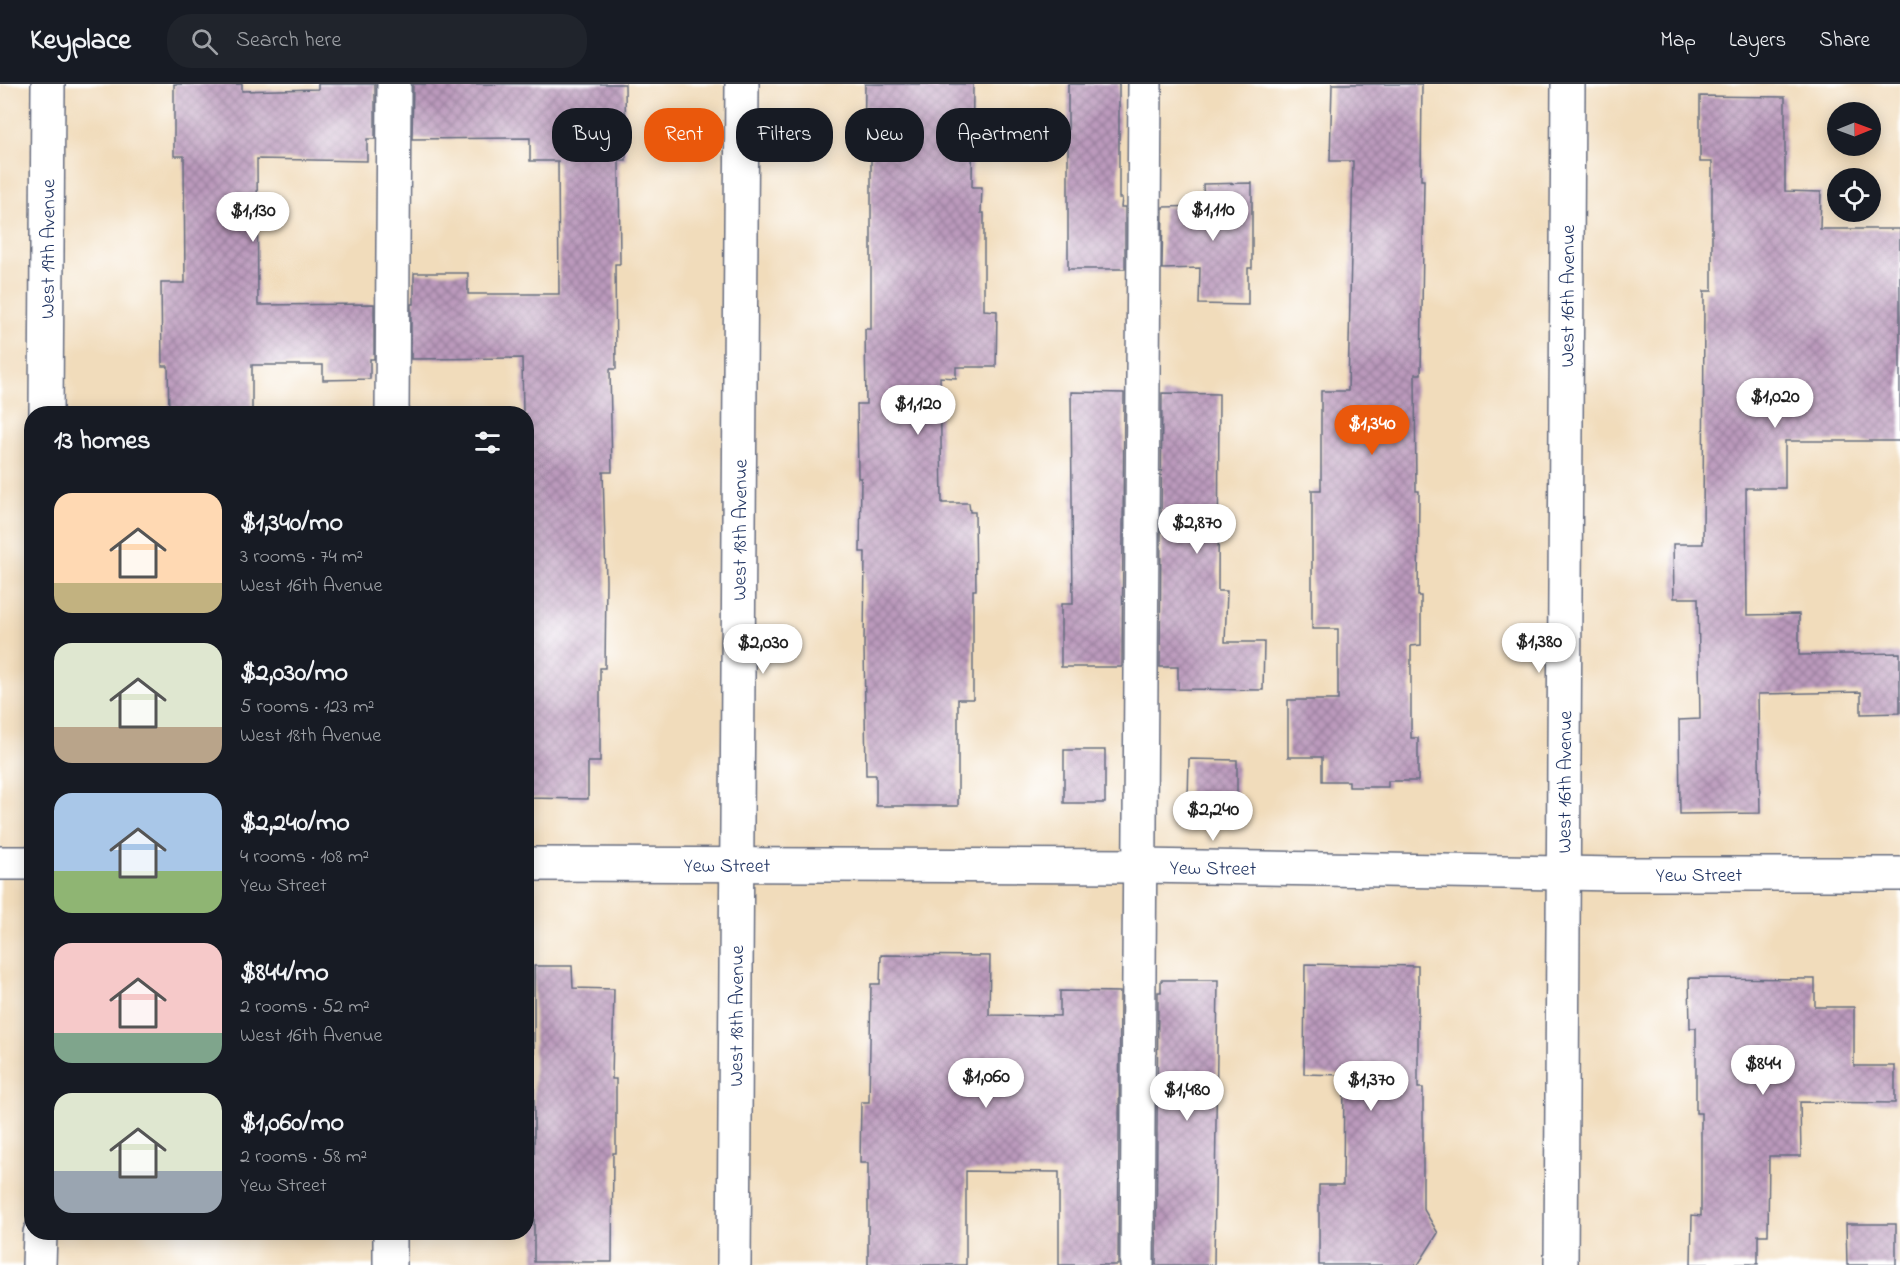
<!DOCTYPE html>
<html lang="en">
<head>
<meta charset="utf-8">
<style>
  body { margin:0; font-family:"Indie Flower",sans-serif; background:#20242c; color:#f1f3f6; height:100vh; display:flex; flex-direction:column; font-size:22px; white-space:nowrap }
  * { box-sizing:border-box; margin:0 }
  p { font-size:20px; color:#9ea1a6 }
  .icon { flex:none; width:33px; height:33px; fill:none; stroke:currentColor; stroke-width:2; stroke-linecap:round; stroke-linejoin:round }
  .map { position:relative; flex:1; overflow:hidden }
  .sheet { position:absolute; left:24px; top:322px; width:510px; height:834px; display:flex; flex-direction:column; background:#171b24; border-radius:24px; box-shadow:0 3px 15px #0003 }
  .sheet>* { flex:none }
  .guide { position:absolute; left:552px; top:24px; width:570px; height:54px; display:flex; gap:12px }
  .needle { width:39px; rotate:89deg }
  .buttons { position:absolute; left:1827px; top:18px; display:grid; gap:12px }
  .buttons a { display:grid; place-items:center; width:54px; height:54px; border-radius:50%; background:#171b24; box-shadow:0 3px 15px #0003; font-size:30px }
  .price { position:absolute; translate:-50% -51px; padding:0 14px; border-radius:21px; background:#fff; color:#222; font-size:20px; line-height:39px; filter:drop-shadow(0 2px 3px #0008) }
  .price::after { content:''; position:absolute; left:50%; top:36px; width:18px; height:14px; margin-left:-9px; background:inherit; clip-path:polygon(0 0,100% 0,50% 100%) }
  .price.current { background:#ea580c; color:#fff }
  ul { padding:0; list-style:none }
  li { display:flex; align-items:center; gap:18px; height:150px; padding:0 30px }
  li span { display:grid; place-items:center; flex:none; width:168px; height:120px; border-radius:18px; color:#555 }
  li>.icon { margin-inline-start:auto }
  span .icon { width:72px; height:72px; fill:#fffc; stroke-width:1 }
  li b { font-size:26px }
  h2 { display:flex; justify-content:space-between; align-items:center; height:72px; padding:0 30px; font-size:26px }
  .tag { padding:0 21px; border-radius:24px; background:#171b24; box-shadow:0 3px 15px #0003; font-size:21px; line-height:54px }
  .tag.current { background:#ea580c; color:#fff }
  header { display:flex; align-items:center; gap:36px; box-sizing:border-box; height:84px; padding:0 30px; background:#171b24; border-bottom:2px solid #363941 }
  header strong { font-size:28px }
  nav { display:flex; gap:33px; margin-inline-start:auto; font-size:21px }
  .search { width:420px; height:54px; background:#20242c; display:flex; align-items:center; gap:15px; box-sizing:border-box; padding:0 21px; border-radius:24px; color:#9ea1a6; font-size:22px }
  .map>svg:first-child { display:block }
</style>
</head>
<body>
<header>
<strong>Keyplace</strong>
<div class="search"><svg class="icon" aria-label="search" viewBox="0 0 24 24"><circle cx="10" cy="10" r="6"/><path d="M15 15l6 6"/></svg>Search here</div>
<nav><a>Map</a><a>Layers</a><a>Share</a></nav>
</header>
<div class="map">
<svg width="1900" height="1181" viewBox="0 0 1900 1181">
  <defs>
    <pattern id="building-cross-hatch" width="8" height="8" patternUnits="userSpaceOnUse" patternTransform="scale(1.5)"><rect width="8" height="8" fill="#bb9abc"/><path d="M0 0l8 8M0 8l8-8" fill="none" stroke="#977e9c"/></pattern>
  </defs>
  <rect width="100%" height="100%" fill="#fff"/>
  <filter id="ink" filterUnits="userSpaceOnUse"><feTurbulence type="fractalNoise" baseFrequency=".0167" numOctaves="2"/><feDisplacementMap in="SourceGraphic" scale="12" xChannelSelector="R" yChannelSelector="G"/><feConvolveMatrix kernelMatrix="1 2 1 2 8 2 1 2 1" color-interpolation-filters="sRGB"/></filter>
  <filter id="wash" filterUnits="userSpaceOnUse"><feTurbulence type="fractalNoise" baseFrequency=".008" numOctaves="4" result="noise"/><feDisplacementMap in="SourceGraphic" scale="24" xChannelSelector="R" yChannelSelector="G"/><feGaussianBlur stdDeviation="1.35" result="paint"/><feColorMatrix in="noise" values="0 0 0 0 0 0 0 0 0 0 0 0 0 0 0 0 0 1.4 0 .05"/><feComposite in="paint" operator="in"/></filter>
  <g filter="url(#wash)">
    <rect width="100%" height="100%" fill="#f1dcbb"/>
    <g id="blocks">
      <g fill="url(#building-cross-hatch)">
        <polygon points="174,0 242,0 242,7 318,5 318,0 375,0 375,55 367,55 367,77 257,75 258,221 374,220 374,275 370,275 370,295 323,296 323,281 252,281 252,330 169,330 168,282 162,282 161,199 185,199 184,72 174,72"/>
        <polygon points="413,0 625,0 626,76 619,76 620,180 615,180 616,285 610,285 612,388 603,388 606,497 605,584 600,584 600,678 588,678 588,715 526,714 526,330 523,330 522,274 411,275 411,220 414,220 414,189 468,189 468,210 559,210 558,77 530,77 530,54 412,55"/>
        <polygon points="865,0 973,0 972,103 982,103 981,129 984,129 984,226 997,227 996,283 956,283 956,294 940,293 942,419 969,419 970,428 975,428 976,506 973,506 973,615 958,615 958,722 876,722 876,691 866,691 864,562 865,468 860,468 861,394 858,394 857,320 866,320 865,245 871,245 871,69 864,69"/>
        <polygon points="1068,0 1119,0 1119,114 1122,114 1121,123 1125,123 1125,185 1068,185"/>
        <polygon points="1332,0 1422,0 1421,96 1424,96 1421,290 1415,290 1416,407 1419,407 1418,512 1421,512 1421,561 1411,562 1411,654 1418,654 1418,697 1388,697 1388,703 1349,703 1349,697 1322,697 1322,673 1288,673 1288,616 1338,616 1338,545 1312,545 1312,406 1321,406 1321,307 1348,307 1353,77 1330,77"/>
        <polygon points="1700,12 1785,13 1785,107 1821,108 1820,145 1900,145 1900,357 1785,357 1785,404 1746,404 1747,531 1799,530 1799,571 1900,569 1900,629 1861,630 1861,608 1758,610 1760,729 1680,730 1679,636 1700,635 1698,514 1674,514 1673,460 1703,460 1704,207 1712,207 1712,78 1700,78"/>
        <polygon points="1252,99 1252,184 1248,184 1248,221 1199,220 1200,184 1162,185 1163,123 1204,122 1203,100"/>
        <polygon points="1071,308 1124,309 1122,583 1061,583 1061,520 1073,520"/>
        <polygon points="1162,309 1219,310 1218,507 1227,507 1225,558 1264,558 1263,606 1178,605 1178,583 1160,583"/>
        <rect x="1064" y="666" width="41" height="53"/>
        <polygon points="1189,675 1237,676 1237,716 1188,715"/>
        <polygon points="881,871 990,872 989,931 1060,932 1060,907 1120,908 1118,1181 1059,1181 1059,1088 966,1087 966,1181 868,1181 868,1079 860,1079 861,1018 869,1018 871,900 880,900"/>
        <polygon points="1305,880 1418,882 1418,1004 1423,1004 1423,1124 1438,1149 1418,1181 1319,1181 1319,1101 1343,1101 1344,991 1304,990"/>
        <polygon points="534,882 572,882 573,904 614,905 612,995 616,995 616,1069 613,1069 612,1178 534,1178"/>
        <polygon points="1689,894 1815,895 1815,923 1854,923 1854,982 1895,982 1895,1019 1800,1018 1801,1072 1769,1072 1768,1151 1758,1151 1758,1180 1691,1180 1692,1131 1701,1132 1701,1029 1696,1029 1696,944 1690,944"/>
        <polygon points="1161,896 1218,896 1214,1181 1156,1181 1158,908 1161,908"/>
        <polygon points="1846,1140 1896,1140 1896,1181 1847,1181"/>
      </g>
    </g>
  </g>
  <g filter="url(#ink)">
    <use href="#blocks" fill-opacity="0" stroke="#666c7f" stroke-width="1.5"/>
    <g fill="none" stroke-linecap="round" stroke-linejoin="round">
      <defs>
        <g id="minor">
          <path id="s1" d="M46 330 48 0"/>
          <polyline points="392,330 394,0"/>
          <polyline points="0,779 32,779"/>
          <path id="s2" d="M526 780 1140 782 1618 790H1900"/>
          <polyline points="39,1181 40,1149"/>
          <polyline points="390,1181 390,1149"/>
          <path id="s3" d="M734 1181 742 0"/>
          <polyline points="1137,1181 1145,0"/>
        </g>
        <g id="major">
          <path id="s4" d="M1561 1181 1568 0"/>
        </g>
      </defs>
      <use href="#minor" stroke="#666c7f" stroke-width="36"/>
      <use href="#major" stroke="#666c7f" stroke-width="36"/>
      <use href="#minor" stroke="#fff" stroke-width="33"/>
      <use href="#major" stroke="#fff" stroke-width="33"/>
    </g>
  </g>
  <g text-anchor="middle" stroke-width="5" stroke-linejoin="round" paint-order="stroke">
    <g font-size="20" fill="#1b2f5e" stroke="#fff">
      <text dy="7" stroke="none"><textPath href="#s1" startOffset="165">West 19th Avenue</textPath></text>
      <text dy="7" stroke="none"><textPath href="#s4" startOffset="969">West 16th Avenue</textPath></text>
      <text dy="7" stroke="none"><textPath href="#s3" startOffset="735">West 18th Avenue</textPath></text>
      <text dy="7" stroke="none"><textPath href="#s4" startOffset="483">West 16th Avenue</textPath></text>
      <text dy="7" stroke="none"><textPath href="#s2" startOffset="201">Yew Street</textPath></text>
      <text dy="7" stroke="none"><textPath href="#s2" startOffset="687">Yew Street</textPath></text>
      <text dy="7" stroke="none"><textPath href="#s2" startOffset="1173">Yew Street</textPath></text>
      <text dy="7" stroke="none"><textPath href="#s3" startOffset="249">West 18th Avenue</textPath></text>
    </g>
  </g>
</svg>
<div class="buttons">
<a><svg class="needle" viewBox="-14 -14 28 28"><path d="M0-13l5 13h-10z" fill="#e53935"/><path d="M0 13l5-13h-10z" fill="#9ea1a6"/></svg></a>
<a><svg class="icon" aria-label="locate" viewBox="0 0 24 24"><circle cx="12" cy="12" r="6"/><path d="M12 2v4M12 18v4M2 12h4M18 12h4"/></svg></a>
</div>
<b class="price" style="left:1213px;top:158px">$1,110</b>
<b class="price" style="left:253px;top:159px">$1,130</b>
<b class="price" style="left:1775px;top:345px">$1,020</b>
<b class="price" style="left:918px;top:352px">$1,120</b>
<b class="price current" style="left:1372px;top:372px">$1,340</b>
<b class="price" style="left:1197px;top:471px">$2,870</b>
<b class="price" style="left:1539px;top:590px">$1,380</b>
<b class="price" style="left:763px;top:591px">$2,030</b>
<b class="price" style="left:1213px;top:758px">$2,240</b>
<b class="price" style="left:1763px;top:1012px">$844</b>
<b class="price" style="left:986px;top:1025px">$1,060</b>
<b class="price" style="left:1371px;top:1028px">$1,370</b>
<b class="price" style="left:1187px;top:1038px">$1,480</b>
<div class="guide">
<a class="tag">Buy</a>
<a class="tag current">Rent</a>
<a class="tag">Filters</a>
<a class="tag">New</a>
<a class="tag">Apartment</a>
</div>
<section class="sheet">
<h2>13 homes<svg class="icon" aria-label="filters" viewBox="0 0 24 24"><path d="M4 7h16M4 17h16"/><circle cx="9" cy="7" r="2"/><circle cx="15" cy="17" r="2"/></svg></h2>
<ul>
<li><span style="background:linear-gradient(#ffd9b3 75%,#c2b280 0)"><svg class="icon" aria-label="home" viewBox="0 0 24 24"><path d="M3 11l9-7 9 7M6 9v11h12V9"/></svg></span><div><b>$1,340/mo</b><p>3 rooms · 74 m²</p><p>West 16th Avenue</p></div></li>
<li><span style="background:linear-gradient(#dfe7d0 70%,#b9a48a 0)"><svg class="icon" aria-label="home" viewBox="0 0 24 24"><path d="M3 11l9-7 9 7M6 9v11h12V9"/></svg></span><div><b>$2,030/mo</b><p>5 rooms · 123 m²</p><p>West 18th Avenue</p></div></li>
<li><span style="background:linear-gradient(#a9c7e8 65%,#8fb573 0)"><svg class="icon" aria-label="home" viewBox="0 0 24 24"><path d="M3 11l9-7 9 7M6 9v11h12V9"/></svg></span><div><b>$2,240/mo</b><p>4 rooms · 108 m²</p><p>Yew Street</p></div></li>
<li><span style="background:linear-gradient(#f6c9c9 75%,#7fa58c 0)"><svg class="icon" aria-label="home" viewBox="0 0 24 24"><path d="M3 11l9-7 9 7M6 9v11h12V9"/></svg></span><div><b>$844/mo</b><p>2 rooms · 52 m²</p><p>West 16th Avenue</p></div></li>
<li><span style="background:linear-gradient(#dfe7d0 65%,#9aa5b1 0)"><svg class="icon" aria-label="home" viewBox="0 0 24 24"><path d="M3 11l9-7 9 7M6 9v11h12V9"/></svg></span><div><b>$1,060/mo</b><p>2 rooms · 58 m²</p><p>Yew Street</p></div></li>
</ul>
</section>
</div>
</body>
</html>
